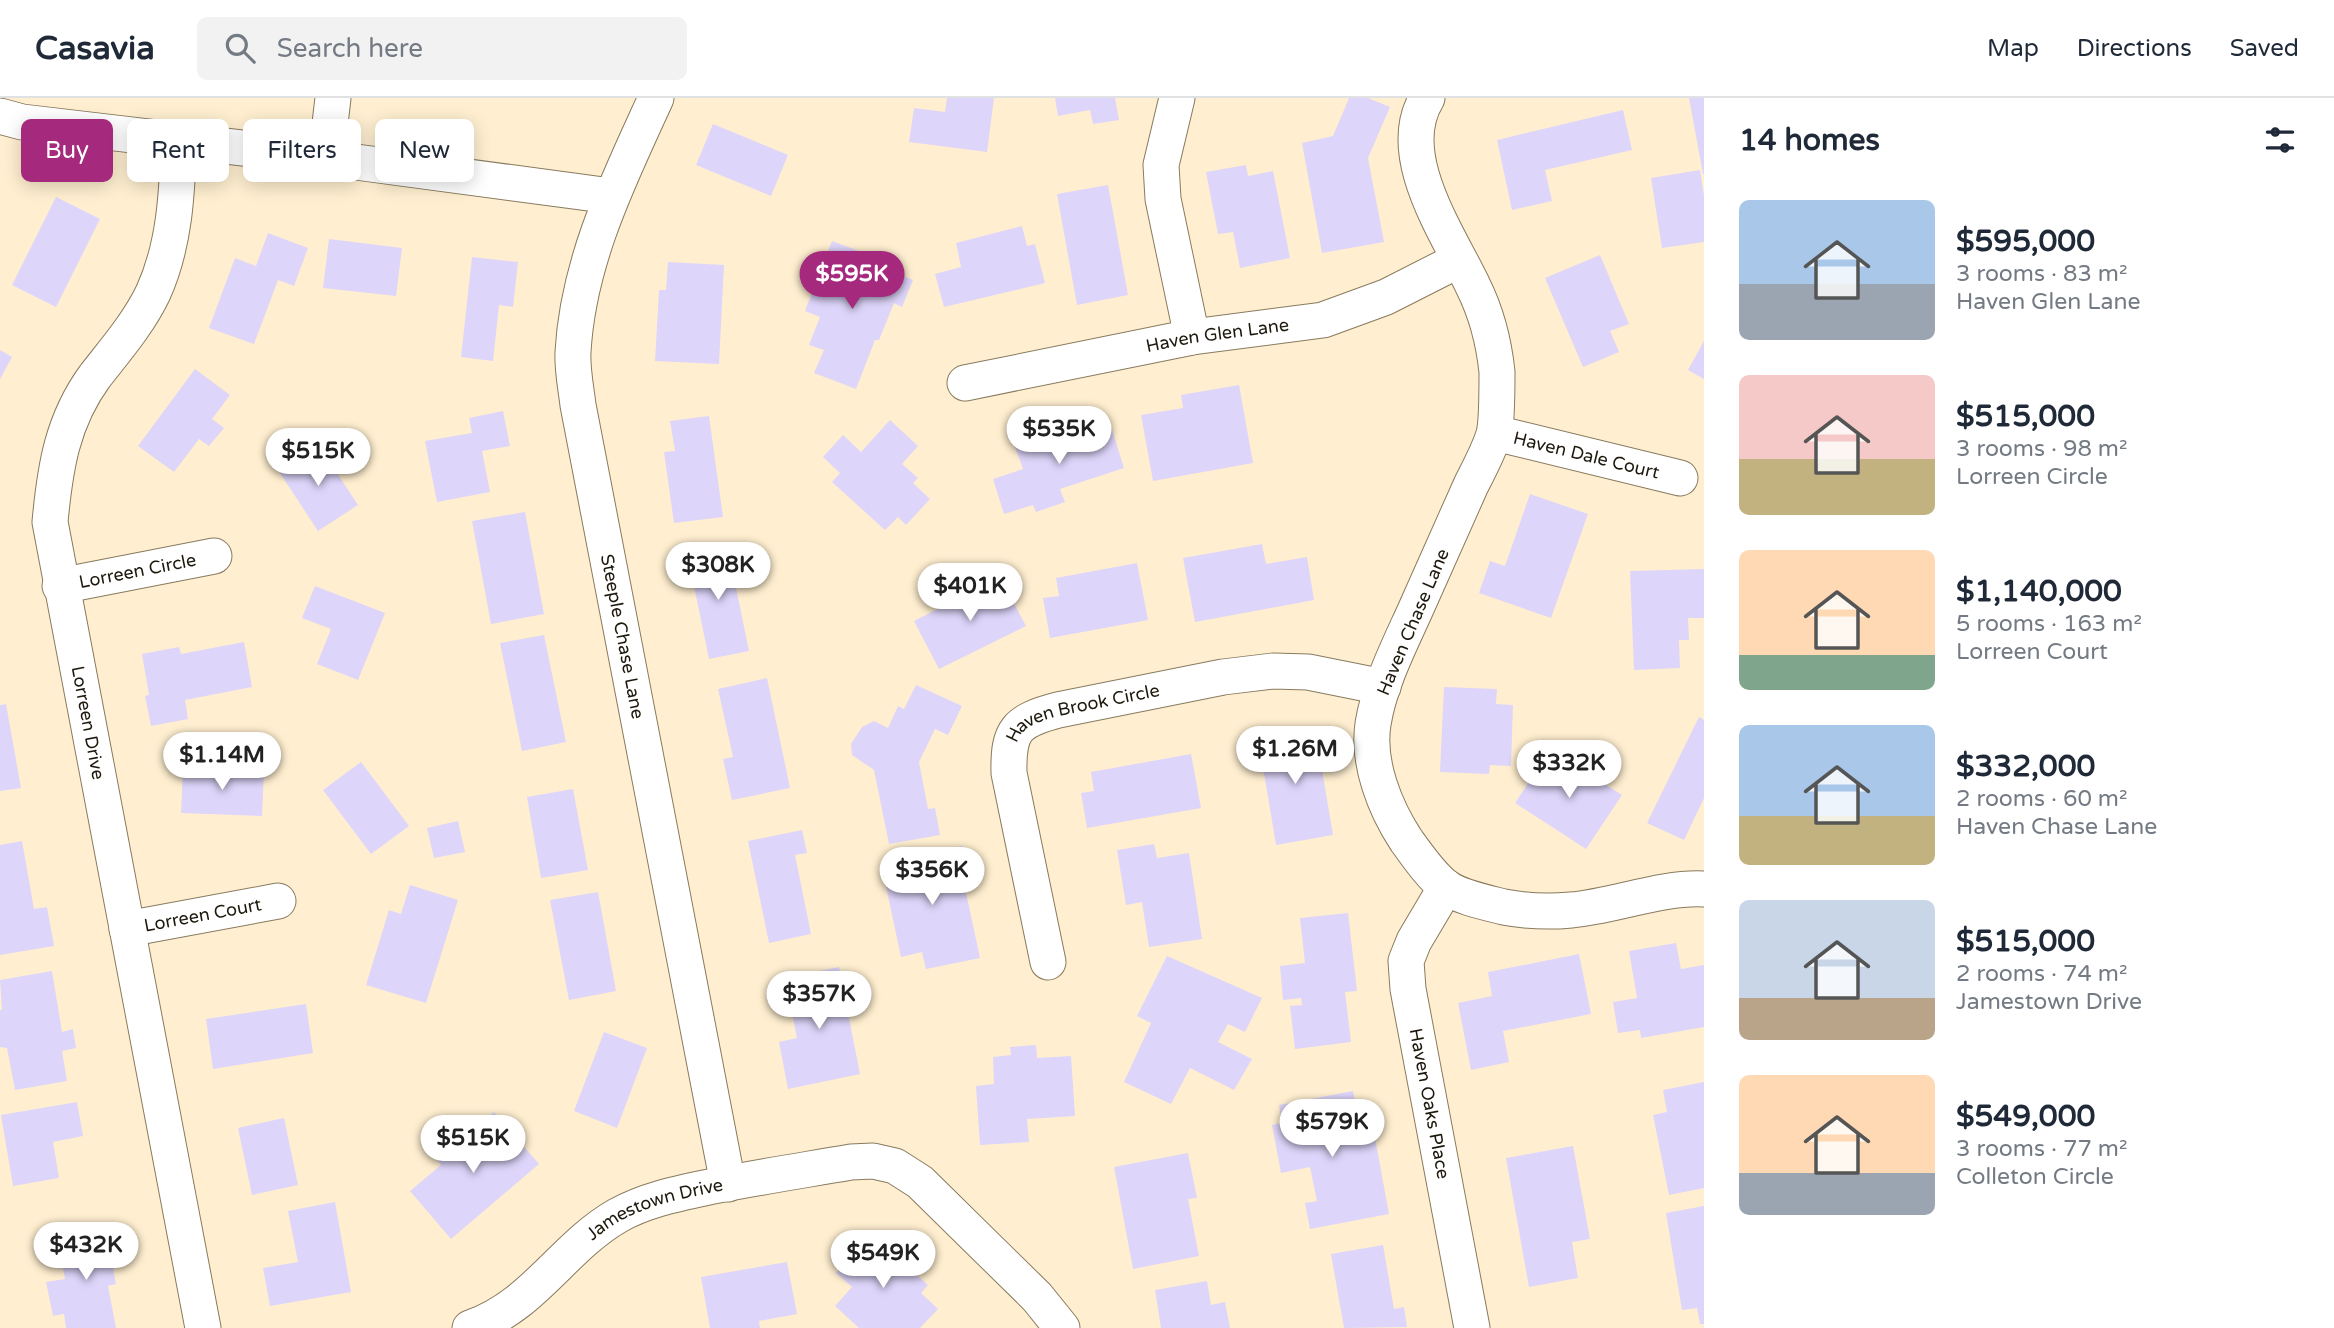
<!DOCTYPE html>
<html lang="en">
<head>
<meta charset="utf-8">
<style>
  body { margin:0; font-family:"Varela Round",sans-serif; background:#f2f2f3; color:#1f2937; height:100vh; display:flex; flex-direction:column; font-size:26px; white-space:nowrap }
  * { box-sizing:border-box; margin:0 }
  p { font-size:23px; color:#747a83 }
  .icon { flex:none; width:38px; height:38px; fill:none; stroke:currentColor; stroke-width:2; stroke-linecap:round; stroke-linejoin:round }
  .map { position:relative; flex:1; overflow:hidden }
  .panel { display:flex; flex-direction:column; background:#fff; width:630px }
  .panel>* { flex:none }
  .banner { position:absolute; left:21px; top:21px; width:665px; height:63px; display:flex; gap:14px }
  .price { position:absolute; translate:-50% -60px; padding:0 16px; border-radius:24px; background:#fff; color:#222; font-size:23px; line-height:46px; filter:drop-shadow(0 2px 4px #0008) }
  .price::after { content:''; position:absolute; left:50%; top:42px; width:21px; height:16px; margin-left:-10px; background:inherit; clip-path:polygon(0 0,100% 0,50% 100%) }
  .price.on { background:#a5297d; color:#fff }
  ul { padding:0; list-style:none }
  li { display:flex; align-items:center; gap:21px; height:175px; padding:0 35px }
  li span { display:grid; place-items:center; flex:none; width:196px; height:140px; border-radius:10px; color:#555 }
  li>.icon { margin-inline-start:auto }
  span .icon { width:84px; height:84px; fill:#fffc; stroke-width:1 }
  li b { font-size:30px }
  h2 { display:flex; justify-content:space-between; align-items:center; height:84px; padding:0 35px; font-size:30px }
  .tag { padding:0 24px; border-radius:10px; background:#fff; box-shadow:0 4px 18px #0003; font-size:24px; line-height:63px }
  .tag.on { background:#a5297d; color:#fff }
  header { display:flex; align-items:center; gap:42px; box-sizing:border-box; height:98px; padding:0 35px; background:#fff; border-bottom:2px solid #e0e1e3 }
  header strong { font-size:33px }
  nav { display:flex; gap:38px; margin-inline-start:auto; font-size:24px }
  .search { width:490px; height:63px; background:#f2f2f3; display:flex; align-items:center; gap:18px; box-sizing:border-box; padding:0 24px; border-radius:10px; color:#747a83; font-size:26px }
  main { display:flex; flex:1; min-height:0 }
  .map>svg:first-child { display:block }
</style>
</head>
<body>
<header>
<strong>Casavia</strong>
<div class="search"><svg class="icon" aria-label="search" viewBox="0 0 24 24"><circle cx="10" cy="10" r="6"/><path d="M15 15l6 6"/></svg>Search here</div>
<nav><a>Map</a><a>Directions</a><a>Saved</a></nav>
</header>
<main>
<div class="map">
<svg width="1704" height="1230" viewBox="0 0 1704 1230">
  <rect width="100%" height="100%" fill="#ffefd0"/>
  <g fill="#ded5fa">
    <polygon points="947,0 994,0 987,54 909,44 914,10 945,14"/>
    <polygon points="1055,0 1115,0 1119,22 1093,26 1090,12 1058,18"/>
    <polygon points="1349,0 1368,0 1390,9 1368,60 1384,144 1322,155 1302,45 1333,38"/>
    <polygon points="1689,0 1704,0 1704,76 1703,76"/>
    <polygon points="1623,12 1632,52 1545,72 1552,103 1512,112 1497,42"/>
    <polygon points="713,26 788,57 771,98 696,67"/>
    <polygon points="1246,67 1248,78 1273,73 1290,160 1240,170 1233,134 1218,136 1206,74"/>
    <polygon points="1700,72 1704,98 1704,144 1662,150 1651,80"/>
    <polygon points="1108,87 1128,197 1077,207 1057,96"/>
    <polygon points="56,99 100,121 56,209 12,187"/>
    <polygon points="1022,128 1027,148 1035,146 1045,185 944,209 935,176 961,169 956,145"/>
    <polygon points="268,135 308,150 294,188 278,182 254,246 209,230 235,160 256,168"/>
    <polygon points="329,141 402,150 396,198 323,190"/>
    <polygon points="832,143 878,160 875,167 913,182 902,209 894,205 879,242 875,242 856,291 814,275 824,252 809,247 820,219 805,213"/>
    <polygon points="1600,157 1629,226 1610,233 1619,254 1583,269 1545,180"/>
    <polygon points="472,159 518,164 513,209 499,207 493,263 461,259"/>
    <polygon points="668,164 724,167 719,266 655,263 659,192 666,192"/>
    <polygon points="1704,243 1704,281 1688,272"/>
    <polygon points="0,252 12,259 0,281"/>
    <polygon points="195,271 230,297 212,321 224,330 209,348 199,341 174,374 138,348"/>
    <polygon points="1239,287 1253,365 1153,383 1141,317 1183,310 1181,297"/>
    <polygon points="503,313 510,348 482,353 490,394 437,404 425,343 472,335 469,320"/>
    <polygon points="709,318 723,419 674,425 664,354 675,353 670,323"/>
    <polygon points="1108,319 1124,370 1060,391 1065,404 1036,414 1033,407 1004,416 993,381 1023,371 1015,349"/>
    <polygon points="890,322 918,348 902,366 918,380 913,385 930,401 906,427 898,419 885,432 832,384 840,375 823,359 843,337 861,354"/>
    <polygon points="318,346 358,407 318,433 278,372"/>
    <polygon points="1530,396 1588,416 1551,520 1479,495 1490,463 1505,468"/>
    <polygon points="525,414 544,516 491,526 472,423"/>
    <polygon points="727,446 749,553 709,561 687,454"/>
    <polygon points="1262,446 1266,466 1307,459 1314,502 1195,524 1183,460"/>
    <polygon points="1137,465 1148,522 1050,540 1043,500 1059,498 1056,480"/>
    <polygon points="1704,471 1704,520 1688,520 1689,542 1679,542 1680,570 1634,572 1630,473"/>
    <polygon points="1000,479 1026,528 939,571 914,523"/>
    <polygon points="315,488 385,515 358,582 317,566 331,531 302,520"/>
    <polygon points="544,537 566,644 522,653 500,545"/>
    <polygon points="244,544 252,589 185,602 188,621 151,628 145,598 149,597 142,556 179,549 181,556"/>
    <polygon points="767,580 790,690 732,702 723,661 733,659 718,591"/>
    <polygon points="916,587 962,608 948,637 935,631 919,664 928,711 935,710 940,737 889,746 874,672 852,657 851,646 862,629 874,623 888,630 898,608 904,611"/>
    <polygon points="1444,589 1497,591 1496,606 1513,607 1511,668 1490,667 1489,676 1440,674"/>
    <polygon points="6,606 21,690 0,693 0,607"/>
    <polygon points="1699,619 1704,622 1704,700 1684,742 1647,725"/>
    <polygon points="1315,630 1333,737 1276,747 1258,639"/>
    <polygon points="1191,656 1201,710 1087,730 1081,695 1094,693 1091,674"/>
    <polygon points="1559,657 1622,697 1586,751 1515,705 1541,666 1550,671"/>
    <polygon points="361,664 409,728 371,756 323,692"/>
    <polygon points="183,670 264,673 262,718 181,715"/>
    <polygon points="573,691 588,772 541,780 527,699"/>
    <polygon points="458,723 465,754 434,760 427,730"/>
    <polygon points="802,732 807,755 795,757 811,836 769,845 748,743"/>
    <polygon points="22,743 34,811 47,809 54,848 0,857 0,747"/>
    <polygon points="1154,746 1157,760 1189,755 1202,841 1149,849 1142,804 1126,807 1117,752"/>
    <polygon points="962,748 971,789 965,790 980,860 926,871 922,854 901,859 881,765"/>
    <polygon points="410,787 458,802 426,905 366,887 389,812 401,816"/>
    <polygon points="598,794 616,893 569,902 550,802"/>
    <polygon points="1348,815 1357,893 1345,894 1351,944 1295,951 1290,908 1302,907 1301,900 1283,902 1280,868 1305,865 1300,820"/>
    <polygon points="1676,845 1681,871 1704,867 1704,929 1641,940 1640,932 1618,935 1613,904 1637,900 1629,853"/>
    <polygon points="1579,856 1591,916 1503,933 1509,964 1471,972 1458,905 1492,898 1488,874"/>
    <polygon points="1167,858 1262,900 1245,934 1228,926 1218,944 1252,961 1234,992 1190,970 1171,1006 1124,984 1151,925 1137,918"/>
    <polygon points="839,869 860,976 788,991 779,944 797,940 785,880"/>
    <polygon points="52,873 62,934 73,931 76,950 62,953 67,983 15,992 7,950 0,949 0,912 2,912 0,882"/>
    <polygon points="306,906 313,955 213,971 206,921"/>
    <polygon points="604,934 647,950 617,1030 574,1013"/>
    <polygon points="1036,947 1037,960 1071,958 1075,1018 1027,1021 1029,1044 980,1047 976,988 994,986 993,959 1011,957 1010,949"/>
    <polygon points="1704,984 1704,1090 1669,1097 1653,1017 1667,1014 1663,992"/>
    <polygon points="1353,993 1363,1042 1375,1040 1389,1116 1310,1131 1305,1105 1317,1103 1310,1069 1281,1075 1272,1027 1282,1025 1279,1007"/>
    <polygon points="77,1004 83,1038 53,1044 59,1080 13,1088 1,1017"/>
    <polygon points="494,1014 539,1066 451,1141 410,1093 441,1067 434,1058 463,1034 467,1038"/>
    <polygon points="284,1020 298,1087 252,1097 238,1030"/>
    <polygon points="1573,1048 1590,1141 1572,1144 1578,1180 1529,1189 1506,1060"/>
    <polygon points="1188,1055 1197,1100 1188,1101 1199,1158 1133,1171 1114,1069"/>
    <polygon points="335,1104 351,1194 270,1208 263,1170 298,1164 288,1113"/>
    <polygon points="1704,1108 1704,1226 1700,1226 1697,1210 1682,1212 1666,1115"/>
    <polygon points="115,1133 121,1162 112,1164 116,1186 108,1188 116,1230 66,1230 64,1216 53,1218 46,1184 65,1181 58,1144"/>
    <polygon points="872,1136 928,1187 921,1195 938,1211 920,1230 859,1230 835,1208 852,1189 836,1175"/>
    <polygon points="1383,1147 1394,1211 1404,1209 1407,1229 1344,1230 1331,1156"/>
    <polygon points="787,1164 797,1216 759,1223 760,1230 710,1230 701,1179"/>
    <polygon points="1207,1183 1211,1207 1225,1204 1230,1230 1161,1230 1155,1192"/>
  </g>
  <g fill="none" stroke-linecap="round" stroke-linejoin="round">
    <defs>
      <g id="minor">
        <path id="s1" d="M656 0C619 81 578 163 573 254 572 271 576 290 578 307L728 1086"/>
        <polyline points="1177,0 1161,67 1163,101 1192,239"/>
        <path d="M1427 0C1392 57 1449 137 1473 188 1486 214 1494 245 1497 274 1497 288 1497 324 1494 336 1489 353 1479 371 1471 387 1452 430 1433 473 1414 515 1398 550 1379 588 1373 626 1367 665 1385 710 1406 742 1416 756 1432 779 1446 789 1459 799 1488 805 1504 809 1525 813 1550 814 1571 812 1616 808 1659 789 1704 791"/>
        <polyline points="0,18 22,24 326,60 611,98"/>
        <path id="s2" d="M179 43C177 94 175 147 153 195 138 226 116 251 95 278 62 323 55 370 50 424L203 1230"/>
        <polyline points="326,60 333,0"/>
        <path id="s3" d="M965 285 1192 239 1323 222 1386 199 1459 162"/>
        <path id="s4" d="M1495 335 1680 380"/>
        <path id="s5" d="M60 488 214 458"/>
        <path id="s6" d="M1446 789 1414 843 1406 863 1408 891 1472 1230"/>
        <path id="s7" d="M127 831 278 803"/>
        <path id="s8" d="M1048 864 1009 675C1008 632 1016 623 1058 612L1223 579 1273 573 1308 574 1383 589"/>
        <path id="s9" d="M470 1230C534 1208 562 1150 617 1118 647 1101 681 1095 714 1088 759 1079 805 1072 851 1064L873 1063 895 1068 920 1084 1037 1199 1062 1230"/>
      </g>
    </defs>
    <use href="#minor" stroke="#887a5e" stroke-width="37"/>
    <use href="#minor" stroke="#fff" stroke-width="35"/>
  </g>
  <g text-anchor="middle" stroke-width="6" stroke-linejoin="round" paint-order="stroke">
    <g font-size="18" fill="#1e190d" stroke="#fefefe">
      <text dy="6" stroke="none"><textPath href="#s3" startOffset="257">Haven Glen Lane</textPath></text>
      <text dy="6" stroke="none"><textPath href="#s4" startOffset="94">Haven Dale Court</textPath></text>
      <text dy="6" stroke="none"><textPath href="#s5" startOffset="79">Lorreen Circle</textPath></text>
      <text transform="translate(1413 524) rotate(-67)" y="6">Haven Chase Lane</text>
      <text dy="6" stroke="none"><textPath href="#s1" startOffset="558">Steeple Chase Lane</textPath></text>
      <text dy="6" stroke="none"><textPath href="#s8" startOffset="306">Haven Brook Circle</textPath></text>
      <text dy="6" stroke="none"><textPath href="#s2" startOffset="616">Lorreen Drive</textPath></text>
      <text dy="6" stroke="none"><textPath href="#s7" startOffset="77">Lorreen Court</textPath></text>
      <text dy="6" stroke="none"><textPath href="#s6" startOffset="229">Haven Oaks Place</textPath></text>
      <text dy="6" stroke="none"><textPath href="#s9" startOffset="224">Jamestown Drive</textPath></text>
    </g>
  </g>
</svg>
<b class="price on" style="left:852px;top:213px">$595K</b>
<b class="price" style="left:1059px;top:368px">$535K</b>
<b class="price" style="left:318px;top:390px">$515K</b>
<b class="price" style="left:718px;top:504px">$308K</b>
<b class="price" style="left:970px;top:525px">$401K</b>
<b class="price" style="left:1295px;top:688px">$1.26M</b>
<b class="price" style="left:222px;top:694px">$1.14M</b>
<b class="price" style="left:1569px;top:702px">$332K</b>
<b class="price" style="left:932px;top:809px">$356K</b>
<b class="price" style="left:819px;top:933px">$357K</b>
<b class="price" style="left:1332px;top:1061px">$579K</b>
<b class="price" style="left:473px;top:1077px">$515K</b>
<b class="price" style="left:86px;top:1184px">$432K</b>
<b class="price" style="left:883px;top:1192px">$549K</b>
<div class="banner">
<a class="tag on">Buy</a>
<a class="tag">Rent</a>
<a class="tag">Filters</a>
<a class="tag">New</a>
</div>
</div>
<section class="panel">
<h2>14 homes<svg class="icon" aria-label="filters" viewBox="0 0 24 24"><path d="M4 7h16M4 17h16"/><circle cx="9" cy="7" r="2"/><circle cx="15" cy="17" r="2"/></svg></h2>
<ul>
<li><span style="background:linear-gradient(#a9c7e8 60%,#9aa5b1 0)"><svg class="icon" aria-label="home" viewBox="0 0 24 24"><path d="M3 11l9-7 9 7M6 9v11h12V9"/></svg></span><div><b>$595,000</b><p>3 rooms · 83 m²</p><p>Haven Glen Lane</p></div></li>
<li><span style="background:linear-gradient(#f6c9c9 60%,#c2b280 0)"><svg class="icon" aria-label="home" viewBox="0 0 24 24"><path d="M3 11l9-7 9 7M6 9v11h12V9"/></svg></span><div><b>$515,000</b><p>3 rooms · 98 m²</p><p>Lorreen Circle</p></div></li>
<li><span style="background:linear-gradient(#ffd9b3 75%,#7fa58c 0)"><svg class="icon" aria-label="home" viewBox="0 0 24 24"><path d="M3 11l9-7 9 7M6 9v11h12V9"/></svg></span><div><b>$1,140,000</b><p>5 rooms · 163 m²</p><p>Lorreen Court</p></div></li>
<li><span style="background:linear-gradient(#a9c7e8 65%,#c2b280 0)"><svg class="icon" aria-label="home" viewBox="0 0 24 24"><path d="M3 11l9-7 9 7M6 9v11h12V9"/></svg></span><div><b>$332,000</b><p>2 rooms · 60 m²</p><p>Haven Chase Lane</p></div></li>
<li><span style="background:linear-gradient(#c9d6e8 70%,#b9a48a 0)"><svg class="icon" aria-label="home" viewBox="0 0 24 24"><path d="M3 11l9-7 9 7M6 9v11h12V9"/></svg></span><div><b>$515,000</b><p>2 rooms · 74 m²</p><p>Jamestown Drive</p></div></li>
<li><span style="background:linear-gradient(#ffd9b3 70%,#9aa5b1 0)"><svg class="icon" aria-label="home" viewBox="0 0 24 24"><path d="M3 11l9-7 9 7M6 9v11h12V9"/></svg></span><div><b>$549,000</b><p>3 rooms · 77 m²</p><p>Colleton Circle</p></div></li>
</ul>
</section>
</main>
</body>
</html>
